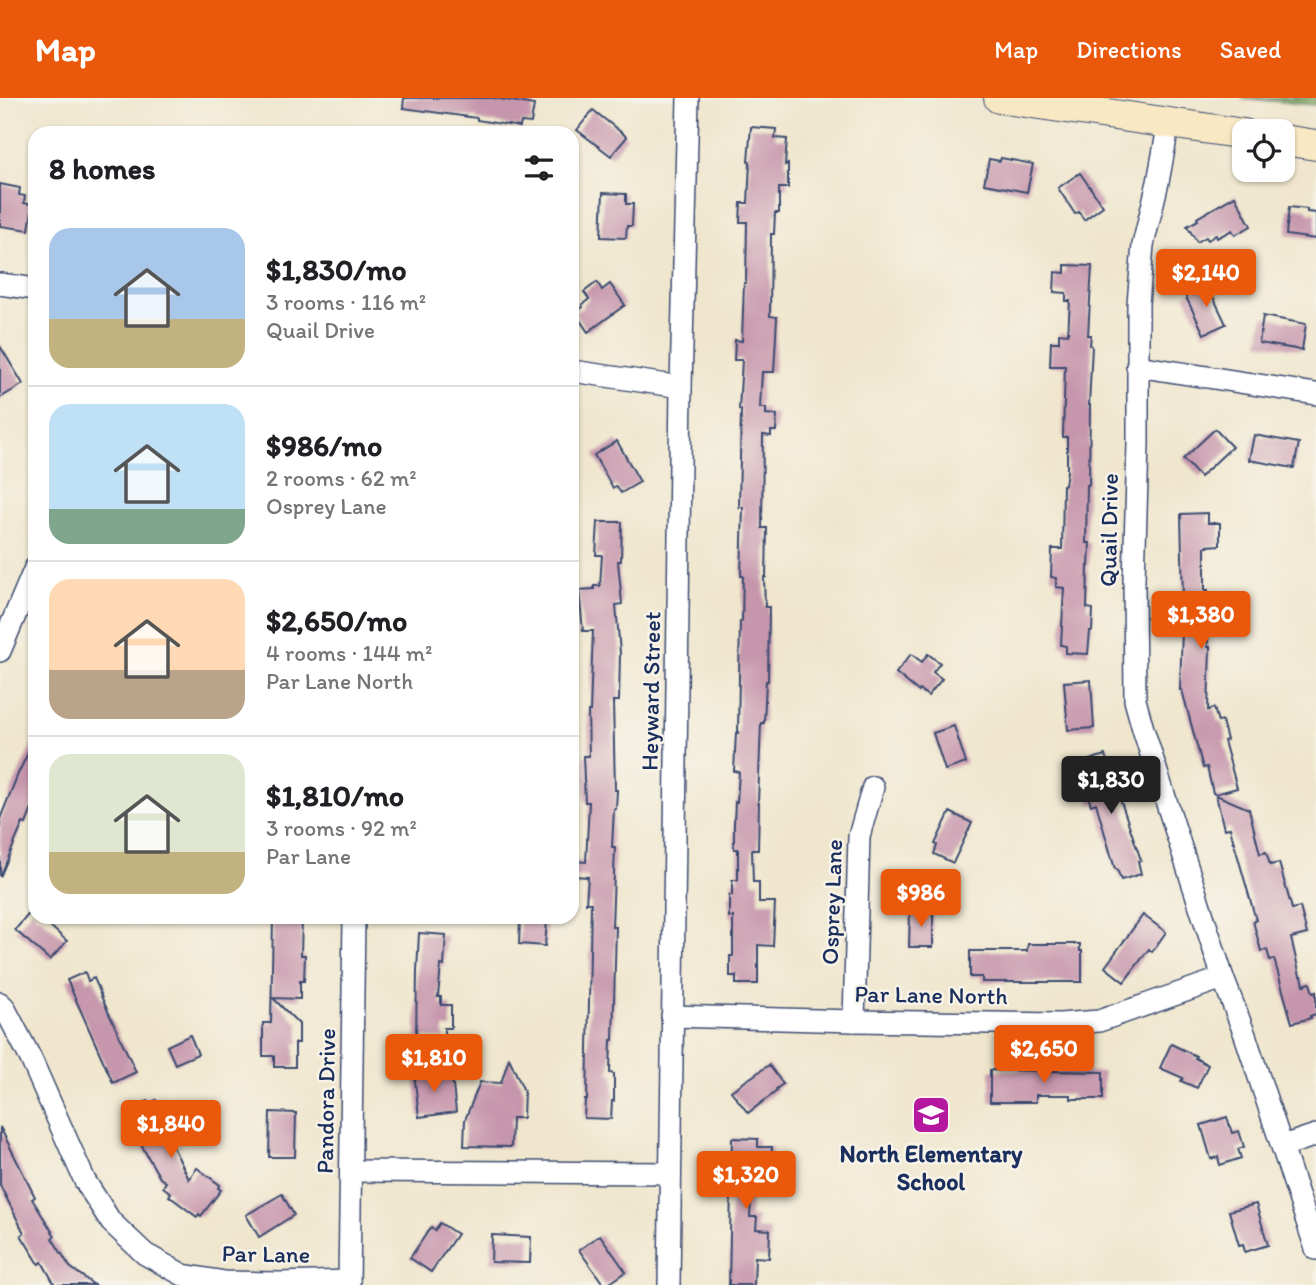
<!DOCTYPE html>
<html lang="en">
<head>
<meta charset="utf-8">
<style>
  body { margin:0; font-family:Itim,sans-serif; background:#f6f6f6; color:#202124; height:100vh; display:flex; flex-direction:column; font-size:26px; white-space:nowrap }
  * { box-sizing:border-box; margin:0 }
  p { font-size:23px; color:#757577 }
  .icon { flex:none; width:38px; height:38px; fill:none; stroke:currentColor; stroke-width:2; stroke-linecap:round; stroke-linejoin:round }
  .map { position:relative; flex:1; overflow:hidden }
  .side { position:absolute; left:28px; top:28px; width:551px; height:798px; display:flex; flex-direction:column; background:#fff; border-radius:21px; box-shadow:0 2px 5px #0004 }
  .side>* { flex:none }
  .buttons { position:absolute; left:1232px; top:21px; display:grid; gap:14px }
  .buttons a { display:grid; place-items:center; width:63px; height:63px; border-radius:14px; background:#fff; box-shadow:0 2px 5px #0004; font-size:35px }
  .price { position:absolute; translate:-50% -60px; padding:0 16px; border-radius:7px; background:#ea580c; color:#fff; font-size:23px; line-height:46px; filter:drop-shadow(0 2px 4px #0008) }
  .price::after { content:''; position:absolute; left:50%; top:42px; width:21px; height:16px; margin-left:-10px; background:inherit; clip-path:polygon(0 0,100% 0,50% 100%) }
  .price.active { background:#222; color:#fff }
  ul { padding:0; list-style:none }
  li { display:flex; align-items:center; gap:21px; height:175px; padding:0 21px }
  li+li { border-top:2px solid #e0e0e0 }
  li span { display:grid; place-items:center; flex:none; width:196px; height:140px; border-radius:21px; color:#555 }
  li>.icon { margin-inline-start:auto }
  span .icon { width:84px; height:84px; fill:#fffc; stroke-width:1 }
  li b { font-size:30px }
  h2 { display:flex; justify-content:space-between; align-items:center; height:84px; padding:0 21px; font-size:30px }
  header { display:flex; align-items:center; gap:42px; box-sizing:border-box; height:98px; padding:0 35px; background:#ea580c; color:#fff }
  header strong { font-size:33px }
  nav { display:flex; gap:38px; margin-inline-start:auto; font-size:24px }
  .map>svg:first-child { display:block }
</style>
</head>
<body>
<header>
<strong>Map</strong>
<nav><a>Map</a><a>Directions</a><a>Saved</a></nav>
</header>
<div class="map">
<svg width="1316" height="1187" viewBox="0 0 1316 1187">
  <rect width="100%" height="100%" fill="#f7f3e8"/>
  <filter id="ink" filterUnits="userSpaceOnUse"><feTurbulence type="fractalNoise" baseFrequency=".0143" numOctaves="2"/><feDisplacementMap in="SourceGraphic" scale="14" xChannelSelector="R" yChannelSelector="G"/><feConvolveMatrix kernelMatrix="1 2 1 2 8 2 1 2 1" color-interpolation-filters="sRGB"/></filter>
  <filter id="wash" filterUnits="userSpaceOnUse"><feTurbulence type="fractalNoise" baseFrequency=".00686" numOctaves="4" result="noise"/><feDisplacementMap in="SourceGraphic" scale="28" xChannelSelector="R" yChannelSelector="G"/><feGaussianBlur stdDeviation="1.57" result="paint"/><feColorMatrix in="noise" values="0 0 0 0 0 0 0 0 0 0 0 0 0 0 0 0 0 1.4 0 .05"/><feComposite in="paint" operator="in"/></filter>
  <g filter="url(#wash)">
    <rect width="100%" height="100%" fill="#efe6cd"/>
    <polygon fill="#87ac60" stroke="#516e5f" stroke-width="2" points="1242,0 1316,0 1316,7"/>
    <g id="blocks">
      <g fill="#c696ac">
        <polygon points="404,0 494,0 534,7 531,25 521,24 520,29 477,22 477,20 403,10"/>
        <polygon points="593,12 627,39 611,58 577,32"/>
        <polygon points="751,29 776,31 775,40 787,41 785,67 788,66 788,90 779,90 779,115 775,115 774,136 771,136 770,218 777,219 774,274 762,274 760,310 766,310 766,316 777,317 776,333 771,333 771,338 763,337 762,430 767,430 766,479 764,479 765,509 769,509 768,583 766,583 764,625 761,625 758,705 759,705 758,752 752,752 753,784 759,784 759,804 775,804 773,848 758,847 758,886 736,886 736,878 730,878 730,858 733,858 733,819 729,819 729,797 732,797 732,782 738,782 738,751 734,751 734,725 735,704 737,704 739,674 734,673 736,635 738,635 740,523 742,523 743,478 741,478 743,409 739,409 741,312 739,312 742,262 734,262 735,242 742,243 744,185 746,185 747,124 740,124 741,105 748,105 750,64 748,63"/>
        <polygon points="1001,60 1033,66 1027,94 984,86 989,61 1000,63"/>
        <polygon points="1080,75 1103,108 1084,122 1079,114 1075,116 1058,90"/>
        <polygon points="0,86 20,90 19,97 25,98 24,105 33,107 29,132 0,128"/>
        <polygon points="603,95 626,96 626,106 633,106 632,128 627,128 626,140 601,139"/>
        <polygon points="1235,98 1251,128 1235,137 1232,132 1217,140 1216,137 1208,142 1206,139 1197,144 1187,128 1198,122 1197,120"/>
        <polygon points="1289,109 1307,111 1307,114 1316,115 1316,141 1286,137"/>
        <polygon points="1065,167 1092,168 1088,237 1091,237 1090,247 1092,248 1089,307 1090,307 1089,387 1087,387 1086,445 1090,445 1089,468 1088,468 1087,510 1093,511 1092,533 1090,533 1088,556 1066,555 1066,548 1061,547 1064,490 1056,489 1056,480 1051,479 1052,451 1062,451 1063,387 1065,387 1067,373 1067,339 1063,339 1065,268 1050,268 1051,244 1059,244 1059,235 1068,236 1070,203 1066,203 1066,195 1054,194 1055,174 1065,175"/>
        <polygon points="597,184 602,192 610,186 625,207 588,234 575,215 583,209 582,207 589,201 584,194"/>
        <polygon points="1207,186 1226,226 1204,236 1185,197"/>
        <polygon points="1263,218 1306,226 1302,252 1259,245"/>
        <polygon points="0,248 23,286 0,300"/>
        <polygon points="1215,331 1232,349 1200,379 1183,361"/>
        <polygon points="1254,337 1299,345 1294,370 1249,362"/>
        <polygon points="617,343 640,384 621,395 616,388 613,390 594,357"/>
        <polygon points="1208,415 1208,425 1220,425 1220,447 1208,448 1208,449 1205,449 1205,492 1208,492 1208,549 1210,549 1208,612 1214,610 1218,624 1222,623 1227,642 1224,643 1237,690 1215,696 1213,695 1207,669 1203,670 1182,592 1180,592 1183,501 1181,416"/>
        <polygon points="598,424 622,424 621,463 618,463 622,506 616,507 620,555 619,603 613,603 615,692 617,692 616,711 614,711 612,749 615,749 612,829 616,829 613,942 611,942 610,975 614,976 614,1003 612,1003 611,1021 584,1020 585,1002 587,1002 591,805 586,805 588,779 574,778 575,763 586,764 589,704 585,704 583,658 589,658 588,613 590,613 593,533 583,533 579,492 594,491 594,488 600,488 602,457 596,457"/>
        <polygon points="911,556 922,564 928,556 940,565 933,574 942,581 928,598 920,592 919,594 896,575"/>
        <polygon points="1091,582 1094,630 1068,632 1064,584"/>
        <polygon points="954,628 966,665 945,672 933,635"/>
        <polygon points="35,640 35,703 26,726 23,725 0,779 0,721 18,676"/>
        <polygon points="1105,657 1141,762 1138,763 1141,776 1121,782 1117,771 1115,771 1096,705 1091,707 1077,666"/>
        <polygon points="1216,697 1249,711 1260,756 1266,754 1270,767 1279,765 1292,811 1300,809 1307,836 1291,840 1300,878 1302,878 1304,887 1310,885 1313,895 1316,894 1316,916 1310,918 1311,920 1292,925 1274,861 1270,862 1267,852 1261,853 1253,823 1256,822 1232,738 1230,730 1224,731"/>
        <polygon points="950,714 972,725 953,765 934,756 937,747 935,746"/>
        <polygon points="32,812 35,815 35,819 40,819 67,843 50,862 15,832"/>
        <polygon points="910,812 933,812 933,849 909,849"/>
        <polygon points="1143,817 1166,834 1152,854 1149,851 1124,884 1105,869"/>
        <polygon points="273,819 302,819 301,857 305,857 304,883 300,883 300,901 273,900 299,926 299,945 295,945 295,969 274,969 274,958 263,958 263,925 271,925"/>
        <polygon points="520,822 547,823 545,848 519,846"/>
        <polygon points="419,835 446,837 444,868 441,867 438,899 441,899 441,907 451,907 451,930 444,930 444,940 416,940 417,873"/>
        <polygon points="1028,846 1080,846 1080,853 1082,853 1082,884 982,884 982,879 970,879 970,853 1027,853"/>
        <polygon points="85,874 88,883 94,880 101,896 100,896 136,974 113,985 67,882"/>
        <polygon points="190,937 198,956 175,966 167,948"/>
        <polygon points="1171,946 1196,958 1195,960 1208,967 1197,990 1181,983 1183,980 1160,970"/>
        <polygon points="509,960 524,993 523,1020 512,1020 511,1049 464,1048 465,1022 480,984 501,985"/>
        <polygon points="769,967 783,986 776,991 777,993 748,1015 731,993"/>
        <polygon points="436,972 437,980 452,979 456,1014 419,1019 414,974"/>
        <polygon points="990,972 1103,974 1103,1001 1071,1001 1071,997 1036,997 1036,1004 990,1004"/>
        <polygon points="156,1002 164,1017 179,1022 171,1027 176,1035 171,1038 172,1041 170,1043 189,1081 197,1070 220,1087 218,1090 221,1092 201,1118 199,1116 197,1119 169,1098 171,1095 163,1089 166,1084 160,1080 144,1052 129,1019 130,1018 128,1013 148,1003 149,1005"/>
        <polygon points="270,1014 296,1015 295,1059 269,1059"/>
        <polygon points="1227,1019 1232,1035 1239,1033 1244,1049 1238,1051 1241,1060 1220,1067 1218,1059 1211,1061 1201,1027"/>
        <polygon points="0,1029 35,1099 32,1101 55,1138 52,1140 70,1169 94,1187 55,1187 42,1164 39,1166 21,1137 24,1135 0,1087"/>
        <polygon points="732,1040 758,1041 758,1049 772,1049 771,1071 757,1071 757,1083 752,1083 750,1119 757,1119 756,1131 770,1132 769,1160 755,1159 754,1187 729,1187"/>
        <polygon points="282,1096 294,1117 259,1139 246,1117"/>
        <polygon points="1256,1106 1268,1147 1245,1154 1243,1146 1239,1147 1229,1113"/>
        <polygon points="440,1125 457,1136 431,1174 410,1160 431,1129 435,1132"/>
        <polygon points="492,1137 531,1139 530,1165 491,1164"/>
        <polygon points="600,1137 626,1174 607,1187 604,1187 579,1152"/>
      </g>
    </g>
  </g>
  <g filter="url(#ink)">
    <use href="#blocks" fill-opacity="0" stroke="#3b4a6f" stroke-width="2"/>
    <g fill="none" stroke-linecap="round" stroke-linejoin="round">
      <defs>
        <g id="minor">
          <polyline points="1169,24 1158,84 1143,147 1138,206 1138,346 1134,482 1135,602 1143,631 1223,880 1245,937 1316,1151"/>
          <polyline points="0,186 35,191"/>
          <polyline points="1137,268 1316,296"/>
          <polyline points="572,273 681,289"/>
          <polyline points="0,553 35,470"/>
          <polyline points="0,905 4,909 31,961 85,1083 111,1124 145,1156 183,1177 225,1184 280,1185 349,1183"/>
          <polyline points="672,918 854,923 1060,926 1099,923 1223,880"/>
          <polyline points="854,923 859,738 873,689"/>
          <polyline points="1283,1048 1316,1037"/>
          <polyline points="351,1073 670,1075"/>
          <polyline points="349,1187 354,819"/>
          <polyline points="669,1187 681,289 688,0"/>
        </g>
        <g id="secondary">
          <polyline points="999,0 1244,36"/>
          <polyline points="1283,42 1316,47"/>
        </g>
      </defs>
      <use href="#minor" stroke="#3b4a6f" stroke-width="24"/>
      <use href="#secondary" stroke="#3b4a6f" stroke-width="32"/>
      <use href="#minor" stroke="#fff" stroke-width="21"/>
      <use href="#secondary" stroke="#f8e8c3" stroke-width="30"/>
    </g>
  </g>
  <defs>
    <symbol id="school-square" viewBox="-11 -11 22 22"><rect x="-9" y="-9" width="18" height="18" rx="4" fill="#b5179e" stroke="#f7f3e8"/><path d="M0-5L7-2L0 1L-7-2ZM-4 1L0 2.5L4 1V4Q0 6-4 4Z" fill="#fff"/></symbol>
  </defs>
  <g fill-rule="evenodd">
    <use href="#school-square" x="909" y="995" width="44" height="44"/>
  </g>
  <g text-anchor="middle" stroke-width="5" stroke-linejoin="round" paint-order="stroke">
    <g font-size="24" fill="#1b2f5e" stroke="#f7f3e8">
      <text transform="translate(1109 432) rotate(-89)" y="8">Quail Drive</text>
      <text transform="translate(651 593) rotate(-89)" y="8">Heyward Street</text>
      <text transform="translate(832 804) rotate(-88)" y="8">Osprey Lane</text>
      <text transform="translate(931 897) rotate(1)" y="8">Par Lane North</text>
      <text transform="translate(326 1003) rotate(-89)" y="8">Pandora Drive</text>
      <text transform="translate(266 1156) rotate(1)" y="8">Par Lane</text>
    </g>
    <g font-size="24" font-weight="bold" fill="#1b2f5e" stroke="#f7f3e8">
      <text x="931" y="1064">North Elementary<tspan x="931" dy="28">School</tspan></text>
    </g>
  </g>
</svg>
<div class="buttons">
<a><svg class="icon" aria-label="locate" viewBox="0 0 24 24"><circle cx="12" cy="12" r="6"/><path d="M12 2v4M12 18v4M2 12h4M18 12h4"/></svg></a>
</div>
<b class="price" style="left:1206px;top:211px">$2,140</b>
<b class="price" style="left:1201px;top:553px">$1,380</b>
<b class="price active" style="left:1111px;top:718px">$1,830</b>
<b class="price" style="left:921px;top:831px">$986</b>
<b class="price" style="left:1044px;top:987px">$2,650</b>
<b class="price" style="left:434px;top:996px">$1,810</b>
<b class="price" style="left:171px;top:1062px">$1,840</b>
<b class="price" style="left:746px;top:1113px">$1,320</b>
<section class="side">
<h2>8 homes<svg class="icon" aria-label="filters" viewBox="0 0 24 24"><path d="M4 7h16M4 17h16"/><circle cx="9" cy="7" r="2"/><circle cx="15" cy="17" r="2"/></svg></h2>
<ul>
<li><span style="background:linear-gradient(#a9c7e8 65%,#c2b280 0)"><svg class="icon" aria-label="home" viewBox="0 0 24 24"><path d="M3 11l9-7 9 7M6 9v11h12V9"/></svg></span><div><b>$1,830/mo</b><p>3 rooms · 116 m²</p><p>Quail Drive</p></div></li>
<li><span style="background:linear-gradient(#bfe0f5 75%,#7fa58c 0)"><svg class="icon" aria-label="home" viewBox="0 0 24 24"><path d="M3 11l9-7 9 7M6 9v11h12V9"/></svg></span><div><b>$986/mo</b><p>2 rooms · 62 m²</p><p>Osprey Lane</p></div></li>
<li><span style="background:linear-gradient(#ffd9b3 65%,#b9a48a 0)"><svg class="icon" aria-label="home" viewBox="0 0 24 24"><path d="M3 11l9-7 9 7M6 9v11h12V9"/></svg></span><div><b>$2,650/mo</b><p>4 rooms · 144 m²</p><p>Par Lane North</p></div></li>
<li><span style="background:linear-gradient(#dfe7d0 70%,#c2b280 0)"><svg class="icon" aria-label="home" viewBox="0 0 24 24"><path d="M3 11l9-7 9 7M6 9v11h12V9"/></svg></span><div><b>$1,810/mo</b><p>3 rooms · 92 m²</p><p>Par Lane</p></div></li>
</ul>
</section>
</div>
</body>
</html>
